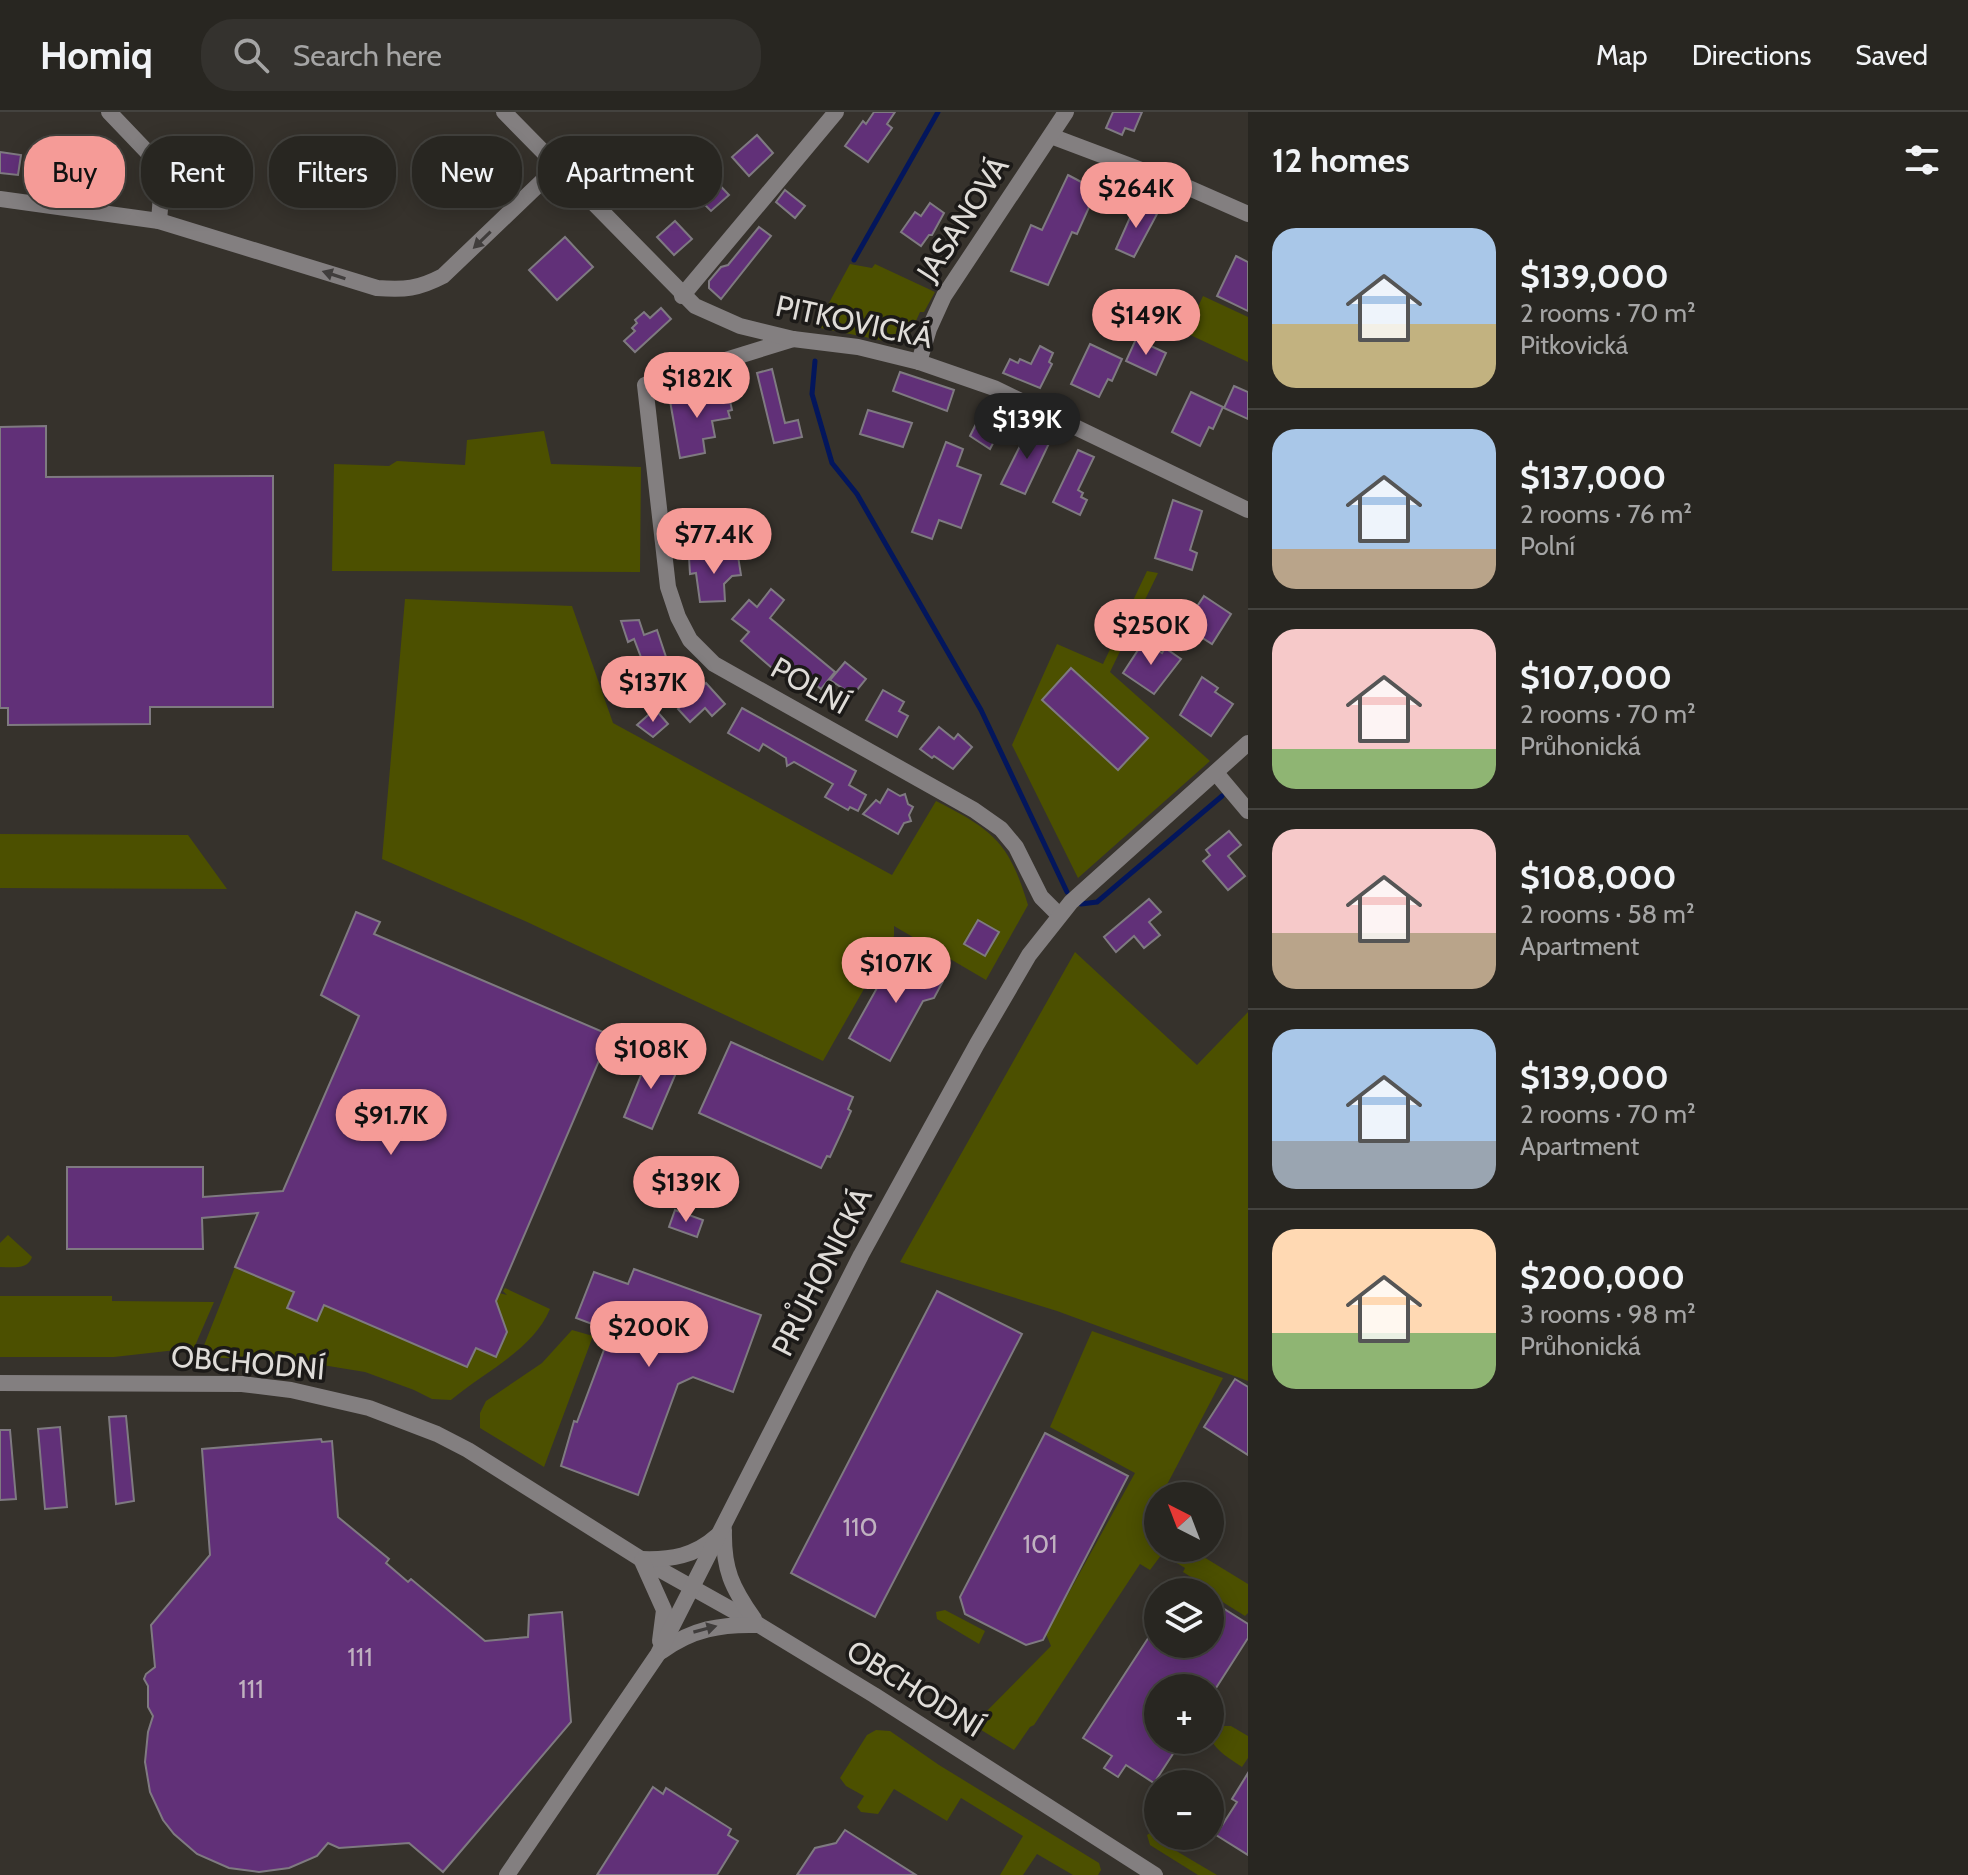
<!DOCTYPE html>
<html lang="en">
<head>
<meta charset="utf-8">
<style>
  body { margin:0; font-family:Cabin,sans-serif; background:#34322e; color:#f1f3f6; height:100vh; display:flex; flex-direction:column; font-size:30px; white-space:nowrap }
  * { box-sizing:border-box; margin:0 }
  p { font-size:26px; color:#a5a5a5 }
  .icon { flex:none; width:44px; height:44px; fill:none; stroke:currentColor; stroke-width:2; stroke-linecap:round; stroke-linejoin:round }
  .map { position:relative; flex:1; overflow:hidden }
  .drawer { display:flex; flex-direction:column; background:#282621; width:720px }
  .drawer>* { flex:none }
  .banner { position:absolute; left:24px; top:24px; width:760px; height:72px; display:flex; gap:16px }
  .needle { width:52px; rotate:318deg }
  .buttons { position:absolute; left:1144px; top:1370px; display:grid; gap:16px }
  .buttons a { display:grid; place-items:center; width:80px; height:80px; border-radius:50%; background:#282621; box-shadow:0 4px 20px #0003,0 0 0 2px #44433f; font-size:40px }
  .price { position:absolute; translate:-50% -68px; padding:0 18px; border-radius:28px; background:#f59b97; color:#111; font-size:26px; line-height:52px; filter:drop-shadow(0 2px 4px #0008) }
  .price::after { content:''; position:absolute; left:50%; top:48px; width:24px; height:18px; margin-left:-12px; background:inherit; clip-path:polygon(0 0,100% 0,50% 100%) }
  .price.selected { background:#222; color:#fff }
  ul { padding:0; list-style:none }
  li { display:flex; align-items:center; gap:24px; height:200px; padding:0 24px }
  li+li { border-top:2px solid #44433f }
  li span { display:grid; place-items:center; flex:none; width:224px; height:160px; border-radius:24px; color:#555 }
  li>.icon { margin-inline-start:auto }
  span .icon { width:96px; height:96px; fill:#fffc; stroke-width:1 }
  li b { font-size:34px }
  h2 { display:flex; justify-content:space-between; align-items:center; height:96px; padding:0 24px; font-size:34px }
  .tag { padding:0 28px; border-radius:32px; background:#282621; box-shadow:0 4px 20px #0003,0 0 0 2px #44433f; font-size:28px; line-height:72px }
  .tag.selected { background:#f59b97; color:#111 }
  header { display:flex; align-items:center; gap:48px; box-sizing:border-box; height:112px; padding:0 40px; background:#282621; border-bottom:2px solid #44433f }
  header strong { font-size:38px }
  nav { display:flex; gap:44px; margin-inline-start:auto; font-size:28px }
  .search { width:560px; height:72px; background:#34322e; display:flex; align-items:center; gap:20px; box-sizing:border-box; padding:0 28px; border-radius:32px; color:#a5a5a5; font-size:30px }
  main { display:flex; flex:1; min-height:0 }
  .map>svg:first-child { display:block }
</style>
</head>
<body>
<header>
<strong>Homiq</strong>
<div class="search"><svg class="icon" aria-label="search" viewBox="0 0 24 24"><circle cx="10" cy="10" r="6"/><path d="M15 15l6 6"/></svg>Search here</div>
<nav><a>Map</a><a>Directions</a><a>Saved</a></nav>
</header>
<main>
<div class="map">
<svg width="1248" height="1763" viewBox="0 0 1248 1763">
  <rect width="100%" height="100%" fill="#36322c"/>
  <g fill="#4c5000">
    <polygon points="850,152 872,156 875,152 935,180 924,200 920,200 907,229 899,232 816,215"/>
    <polygon points="1203,184 1248,205 1248,250 1186,221"/>
    <polygon points="544,319 551,352 641,355 640,460 332,459 334,352 389,354 397,349 465,353 467,328"/>
    <polygon points="1147,459 1158,461 1110,560 1210,649 1078,766 1012,633 1057,532 1103,552"/>
    <path d="M405 487 572 494 613 611 892 763 936 689C993 718 1009 730 1028 793L986 868 894 814V824L823 949 525 809 382 747Z"/>
    <polygon points="0,722 188,723 227,777 0,776"/>
    <polygon points="1075,840 1197,953 1248,900 1248,1269 1057,1199 900,1150"/>
    <path d="M8 1123 32 1145C28 1158 12 1155 0 1155V1131Z"/>
    <path d="M235 1155 294 1180 287 1196 317 1209 324 1193 467 1255 476 1236 497 1244 507 1220 499 1199 493 1196 499 1181 507 1183 503 1179 505 1176 550 1197C532 1239 485 1259 451 1288L432 1287 414 1278 365 1260 304 1250 273 1246H199Z"/>
    <polygon points="0,1184 112,1184 112,1189 214,1190 194,1236 114,1245 0,1245"/>
    <polygon points="572,1218 593,1224 544,1355 480,1316 480,1301 486,1289 542,1251"/>
    <polygon points="1092,1219 1223,1266 1161,1384 1158,1384 1158,1390 1147,1410 1158,1417 1158,1436 1189,1436 1248,1472 1248,1501 1245,1504 1197,1474 1199,1470 1183,1460 1185,1456 1162,1442 1150,1458 1140,1452 1034,1613 1030,1615 1014,1638 973,1613 1051,1534 1046,1522 1135,1361 1050,1315"/>
    <polygon points="945,1498 985,1519 979,1532 937,1507 936,1500"/>
    <path d="M1223 1614H1231L1248 1624V1646L1242 1655C1230 1647 1218 1640 1210 1627Z"/>
    <polygon points="876,1618 890,1619 939,1653 1099,1751 1101,1758 1098,1763 1073,1763 1037,1742 1023,1763 1000,1763 1023,1724 961,1686 947,1709 894,1677 878,1702 861,1700 857,1695 864,1684 846,1674 840,1666 867,1623"/>
    <polygon points="1158,1716 1158,1724 1176,1724 1177,1728 1173,1737 1217,1763 1198,1763 1150,1733 1147,1723"/>
  </g>
  <g fill="none" stroke-linecap="round" stroke-linejoin="round">
    <g stroke="#03165c" stroke-width="5">
      <polyline points="854,148 938,0"/>
      <polyline points="815,249 812,282 832,351 857,382 981,598 1067,780"/>
      <polyline points="1081,792 1097,790 1222,684"/>
    </g>
  </g>
  <g fill="#613078" stroke="#7f7a81" stroke-width="2">
    <polygon points="874,0 895,0 887,12 892,16 868,50 845,34 863,9 866,12"/>
    <polygon points="1113,0 1142,0 1134,19 1125,16 1122,23 1106,16"/>
    <polygon points="757,23 773,41 749,64 732,45"/>
    <polygon points="606,25 623,44 602,63 585,44"/>
    <polygon points="0,40 21,43 18,63 0,61"/>
    <polygon points="710,63 729,83 711,99 692,80"/>
    <polygon points="1068,63 1106,83 1099,97 1090,93 1077,122 1072,120 1048,173 1011,159 1031,113 1042,118"/>
    <polygon points="785,78 805,94 795,106 776,90"/>
    <polygon points="930,91 944,101 932,123 929,123 921,134 901,120 915,100 921,104"/>
    <polygon points="1136,92 1157,102 1134,145 1116,137"/>
    <polygon points="675,109 692,127 674,143 657,125"/>
    <polygon points="759,115 771,124 721,187 709,176 709,169 721,155 728,153"/>
    <polygon points="565,125 593,155 557,188 529,158"/>
    <polygon points="1236,144 1248,150 1248,199 1217,184"/>
    <polygon points="661,196 671,207 635,240 624,229 635,219 632,216 637,211 635,208 644,200 650,206"/>
    <polygon points="1136,227 1166,241 1156,263 1126,249"/>
    <polygon points="1090,232 1122,247 1112,269 1108,267 1099,285 1071,272"/>
    <polygon points="1040,234 1053,241 1049,250 1052,252 1040,276 1003,261 1010,247 1018,251 1020,247 1031,252"/>
    <polygon points="772,257 785,311 798,308 802,325 774,331 757,261"/>
    <polygon points="900,260 954,278 947,299 893,279"/>
    <polygon points="1234,274 1248,280 1248,307 1224,296"/>
    <polygon points="690,279 691,287 728,280 732,298 728,299 730,306 712,309 715,325 703,327 705,341 680,346 669,283"/>
    <polygon points="1191,280 1223,295 1213,317 1209,315 1200,334 1172,320"/>
    <polygon points="986,292 1008,303 990,337 970,324"/>
    <polygon points="868,298 912,311 903,335 860,322"/>
    <polygon points="46,314 46,365 273,364 273,595 150,595 150,612 8,613 8,596 0,596 0,315"/>
    <polygon points="1029,316 1034,316 1052,325 1025,382 1001,372"/>
    <polygon points="946,330 963,337 957,354 981,363 961,416 939,408 932,427 912,420"/>
    <polygon points="1078,338 1094,345 1078,378 1083,381 1081,385 1087,388 1080,403 1053,390"/>
    <polygon points="1173,388 1202,399 1190,438 1197,441 1192,458 1155,446"/>
    <polygon points="707,444 707,446 738,444 741,463 732,464 724,472 725,489 700,490 696,461 690,462 689,445"/>
    <polygon points="771,477 784,488 770,506 835,560 821,577 793,554 790,557 788,555 780,563 741,529 749,520 732,507 749,488 757,495"/>
    <polygon points="1204,484 1231,502 1212,532 1184,514"/>
    <polygon points="639,508 644,523 657,518 666,545 644,553 634,527 628,530 621,509"/>
    <polygon points="1144,529 1162,541 1165,536 1181,547 1154,582 1123,561"/>
    <polygon points="845,550 866,567 853,583 830,568"/>
    <polygon points="1071,556 1148,626 1118,658 1042,588"/>
    <polygon points="1202,565 1218,576 1215,580 1233,592 1211,624 1180,603"/>
    <polygon points="706,571 725,592 712,604 705,596 690,610 678,597"/>
    <polygon points="883,578 904,590 899,599 908,604 897,625 866,608"/>
    <polygon points="742,596 856,659 849,673 866,683 858,699 850,695 848,698 825,685 833,672 794,650 787,654 786,646 763,632 759,639 728,621"/>
    <polygon points="655,597 668,612 653,625 637,613"/>
    <polygon points="939,615 954,627 958,622 972,635 953,657 934,644 932,646 920,637"/>
    <polygon points="888,677 900,684 905,682 908,692 913,695 909,703 911,709 904,711 898,722 863,702 876,688 880,691"/>
    <polygon points="1229,719 1241,733 1228,744 1245,764 1228,778 1203,749 1210,743 1206,738"/>
    <polygon points="1149,787 1161,800 1149,810 1160,823 1144,836 1134,824 1116,840 1104,825"/>
    <polygon points="356,800 380,810 374,822 610,923 496,1189 507,1220 496,1245 476,1236 467,1255 324,1193 317,1209 287,1196 294,1180 235,1155 258,1101 202,1106 203,1137 67,1137 67,1055 203,1055 203,1085 283,1079 359,904 321,883"/>
    <polygon points="978,808 999,820 985,844 964,832"/>
    <polygon points="901,840 942,863 943,869 934,886 923,889 890,949 849,926 896,842"/>
    <polygon points="731,930 853,985 848,997 851,999 843,1017 830,1045 827,1044 821,1056 699,1001"/>
    <polygon points="650,941 679,954 652,1017 624,1005"/>
    <polygon points="675,1098 703,1108 697,1125 669,1115"/>
    <polygon points="634,1157 761,1203 733,1280 693,1265 678,1272 638,1383 561,1354 574,1309 577,1310 611,1219 576,1206 594,1160 628,1172"/>
    <polygon points="937,1179 1022,1222 875,1505 791,1461"/>
    <polygon points="1235,1267 1248,1275 1248,1343 1204,1315"/>
    <polygon points="126,1304 134,1389 116,1392 109,1305"/>
    <polygon points="60,1315 67,1395 45,1397 38,1317"/>
    <polygon points="0,1318 10,1318 16,1387 0,1388"/>
    <polygon points="1045,1321 1128,1364 1043,1528 1026,1533 965,1502 960,1485"/>
    <polygon points="321,1327 322,1330 332,1329 338,1405 389,1447 386,1451 408,1470 411,1467 485,1529 528,1525 529,1503 562,1500 571,1610 443,1760 409,1731 339,1736 328,1731 317,1744 289,1756 259,1760 229,1756 197,1742 174,1722 163,1708 150,1680 145,1650 148,1620 153,1604 148,1595 148,1574 144,1567 146,1562 155,1555 151,1513 210,1443 202,1337"/>
    <polygon points="1210,1488 1248,1512 1248,1526 1216,1576 1158,1576 1158,1628 1182,1628 1154,1671 1126,1653 1118,1665 1104,1656 1112,1644 1083,1626 1158,1511 1158,1532 1210,1532"/>
    <polygon points="1248,1661 1248,1743 1216,1723 1237,1690 1232,1687"/>
    <polygon points="653,1675 663,1682 666,1676 731,1717 728,1723 738,1729 717,1763 597,1763"/>
    <polygon points="845,1718 916,1763 797,1763 815,1736 836,1731"/>
  </g>
  <g fill="none" stroke-linecap="round" stroke-linejoin="round">
    <g stroke="#837f80" stroke-width="16">
      <polyline points="109,0 152,45 162,71 159,109"/>
      <polyline points="1051,24 1189,76 1248,102"/>
      <path d="M0 87 159 109 377 176C405 178 418 177 443 164L558 54"/>
      <polyline points="682,184 836,0"/>
      <polyline points="793,227 645,273 668,475 678,505 690,528 714,552 974,698 1001,717 1016,735 1041,785 1059,803"/>
      <polyline points="919,250 929,217 944,184 1066,0"/>
      <polyline points="1216,661 1248,699"/>
    </g>
    <g stroke="#837f80" stroke-width="16">
      <polyline points="504,0 695,194 740,214 793,227 858,235 919,250 994,276 1248,398"/>
      <polyline points="0,1271 242,1272 291,1278 369,1296 437,1322 468,1338 641,1447 759,1513 874,1583 1155,1763"/>
      <path d="M724 1418C723 1457 732 1476 754 1507"/>
      <path d="M642 1447C671 1448 695 1444 717 1424"/>
      <polyline points="642,1449 664,1498 660,1529"/>
      <path d="M662 1539C692 1517 721 1512 757 1513"/>
      <polyline points="507,1763 658,1542 861,1143 977,932 1029,843 1071,790 1248,631"/>
    </g>
  </g>
  <defs><path id="oneway-solid" d="M-6-.8H1V-3.2L6.5 0L1 3.2V.8H-6Z" transform="scale(2)"/></defs>
  <g fill="#403d3c">
    <use href="#oneway-solid" transform="translate(482 128) rotate(136)"/>
    <use href="#oneway-solid" transform="translate(334 163) rotate(-162)"/>
    <use href="#oneway-solid" transform="translate(705 1517) rotate(-15)"/>
  </g>
  <g text-anchor="middle" stroke-width="7" stroke-linejoin="round" paint-order="stroke">
    <g font-size="26" fill="#c0b1c0">
      <text x="860" y="1424">110</text>
      <text x="1040" y="1441">101</text>
      <text x="360" y="1554">111</text>
      <text x="251" y="1586">111</text>
    </g>
    <g font-size="30" fill="#dfdcd8" stroke="#1c1a18">
      <text transform="translate(963 107) rotate(-57)" y="10">JASANOVÁ</text>
      <text transform="translate(854 210) rotate(12)" y="10">PITKOVICKÁ</text>
      <text transform="translate(810 574) rotate(29)" y="10">POLNÍ</text>
      <text transform="translate(822 1160) rotate(-63)" y="10">PRŮHONICKÁ</text>
      <text transform="translate(248 1251) rotate(5)" y="10">OBCHODNÍ</text>
      <text transform="translate(915 1577) rotate(32)" y="10">OBCHODNÍ</text>
    </g>
  </g>
</svg>
<div class="buttons">
<a><svg class="needle" viewBox="-14 -14 28 28"><path d="M0-13l5 13h-10z" fill="#e53935"/><path d="M0 13l5-13h-10z" fill="#a5a5a5"/></svg></a>
<a><svg class="icon" aria-label="layers" viewBox="0 0 24 24"><path d="M12 4l9 5-9 5-9-5zM3 14l9 5 9-5"/></svg></a>
<a>+</a>
<a>−</a>
</div>
<b class="price" style="left:1136px;top:118px">$264K</b>
<b class="price" style="left:1146px;top:245px">$149K</b>
<b class="price" style="left:697px;top:308px">$182K</b>
<b class="price selected" style="left:1027px;top:349px">$139K</b>
<b class="price" style="left:714px;top:464px">$77.4K</b>
<b class="price" style="left:1151px;top:555px">$250K</b>
<b class="price" style="left:653px;top:612px">$137K</b>
<b class="price" style="left:896px;top:893px">$107K</b>
<b class="price" style="left:651px;top:979px">$108K</b>
<b class="price" style="left:391px;top:1045px">$91.7K</b>
<b class="price" style="left:686px;top:1112px">$139K</b>
<b class="price" style="left:649px;top:1257px">$200K</b>
<div class="banner">
<a class="tag selected">Buy</a>
<a class="tag">Rent</a>
<a class="tag">Filters</a>
<a class="tag">New</a>
<a class="tag">Apartment</a>
</div>
</div>
<section class="drawer">
<h2>12 homes<svg class="icon" aria-label="filters" viewBox="0 0 24 24"><path d="M4 7h16M4 17h16"/><circle cx="9" cy="7" r="2"/><circle cx="15" cy="17" r="2"/></svg></h2>
<ul>
<li><span style="background:linear-gradient(#a9c7e8 60%,#c2b280 0)"><svg class="icon" aria-label="home" viewBox="0 0 24 24"><path d="M3 11l9-7 9 7M6 9v11h12V9"/></svg></span><div><b>$139,000</b><p>2 rooms · 70 m²</p><p>Pitkovická</p></div></li>
<li><span style="background:linear-gradient(#a9c7e8 75%,#b9a48a 0)"><svg class="icon" aria-label="home" viewBox="0 0 24 24"><path d="M3 11l9-7 9 7M6 9v11h12V9"/></svg></span><div><b>$137,000</b><p>2 rooms · 76 m²</p><p>Polní</p></div></li>
<li><span style="background:linear-gradient(#f6c9c9 75%,#8fb573 0)"><svg class="icon" aria-label="home" viewBox="0 0 24 24"><path d="M3 11l9-7 9 7M6 9v11h12V9"/></svg></span><div><b>$107,000</b><p>2 rooms · 70 m²</p><p>Průhonická</p></div></li>
<li><span style="background:linear-gradient(#f6c9c9 65%,#b9a48a 0)"><svg class="icon" aria-label="home" viewBox="0 0 24 24"><path d="M3 11l9-7 9 7M6 9v11h12V9"/></svg></span><div><b>$108,000</b><p>2 rooms · 58 m²</p><p>Apartment</p></div></li>
<li><span style="background:linear-gradient(#a9c7e8 70%,#9aa5b1 0)"><svg class="icon" aria-label="home" viewBox="0 0 24 24"><path d="M3 11l9-7 9 7M6 9v11h12V9"/></svg></span><div><b>$139,000</b><p>2 rooms · 70 m²</p><p>Apartment</p></div></li>
<li><span style="background:linear-gradient(#ffd9b3 65%,#8fb573 0)"><svg class="icon" aria-label="home" viewBox="0 0 24 24"><path d="M3 11l9-7 9 7M6 9v11h12V9"/></svg></span><div><b>$200,000</b><p>3 rooms · 98 m²</p><p>Průhonická</p></div></li>
</ul>
</section>
</main>
</body>
</html>
